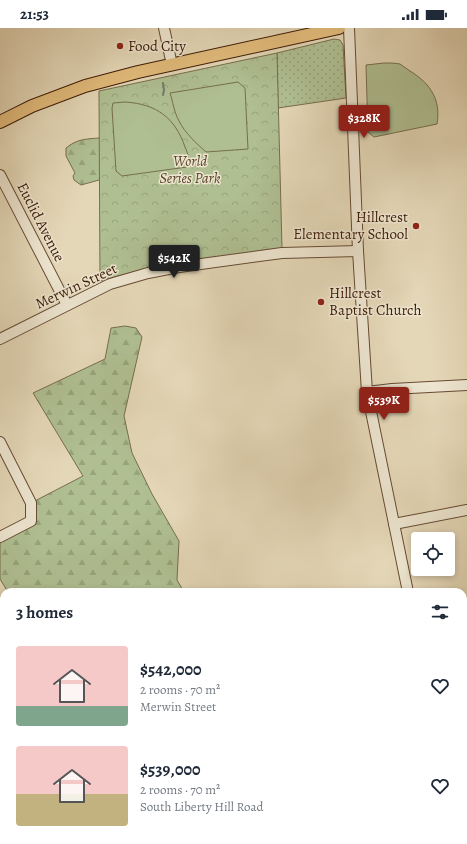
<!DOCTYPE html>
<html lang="en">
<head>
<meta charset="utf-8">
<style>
  body { margin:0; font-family:Alegreya,serif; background:#f6f6f7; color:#1f2937; height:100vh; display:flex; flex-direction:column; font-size:15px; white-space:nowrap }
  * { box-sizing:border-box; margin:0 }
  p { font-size:13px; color:#747a83 }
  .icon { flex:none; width:22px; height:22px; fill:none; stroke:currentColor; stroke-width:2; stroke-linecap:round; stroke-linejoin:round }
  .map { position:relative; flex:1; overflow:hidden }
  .side { position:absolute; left:0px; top:560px; width:467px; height:256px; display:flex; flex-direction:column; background:#fff; border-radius:12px 12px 0 0; box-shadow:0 2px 6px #0003 }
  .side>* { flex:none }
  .buttons { position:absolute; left:411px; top:504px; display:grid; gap:8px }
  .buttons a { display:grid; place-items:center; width:44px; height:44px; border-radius:4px; background:#fff; box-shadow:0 2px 6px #0003; font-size:20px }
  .price { position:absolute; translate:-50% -34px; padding:0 9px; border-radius:4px; background:#8f2418; color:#fff; font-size:13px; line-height:26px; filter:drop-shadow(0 1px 2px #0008) }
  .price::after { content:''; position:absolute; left:50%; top:24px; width:12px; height:9px; margin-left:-6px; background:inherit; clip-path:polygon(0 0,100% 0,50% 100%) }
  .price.active { background:#222; color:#fff }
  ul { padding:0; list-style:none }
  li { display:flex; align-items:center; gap:12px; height:100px; padding:0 16px }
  li span { display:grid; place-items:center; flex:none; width:112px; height:80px; border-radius:4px; color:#555 }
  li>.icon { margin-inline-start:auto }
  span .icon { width:48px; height:48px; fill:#fffc; stroke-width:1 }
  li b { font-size:17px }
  h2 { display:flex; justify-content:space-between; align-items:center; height:48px; padding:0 16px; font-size:17px }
  .status { display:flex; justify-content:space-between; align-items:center; height:28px; padding:0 20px; background:#fff; direction:ltr }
  .status svg { height:11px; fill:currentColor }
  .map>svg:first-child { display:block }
</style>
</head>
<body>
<div class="status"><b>21:53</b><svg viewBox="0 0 49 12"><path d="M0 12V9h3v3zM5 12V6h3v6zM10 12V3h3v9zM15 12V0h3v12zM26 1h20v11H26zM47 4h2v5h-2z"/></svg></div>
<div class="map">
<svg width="467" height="816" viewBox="0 0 467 816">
  <defs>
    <pattern id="grass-dots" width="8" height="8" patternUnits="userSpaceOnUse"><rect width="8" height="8" fill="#afbf92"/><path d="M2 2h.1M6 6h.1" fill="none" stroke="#97a47c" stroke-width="1.8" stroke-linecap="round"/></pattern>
    <pattern id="forest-firs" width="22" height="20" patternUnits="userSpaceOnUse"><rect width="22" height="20" fill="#afbf92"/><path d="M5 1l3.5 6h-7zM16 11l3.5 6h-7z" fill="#97a47c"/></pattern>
    <pattern id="park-crowns" width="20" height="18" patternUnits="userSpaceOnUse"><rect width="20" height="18" fill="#afbf92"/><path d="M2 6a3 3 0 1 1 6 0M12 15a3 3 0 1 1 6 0" fill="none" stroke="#97a47c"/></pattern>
  </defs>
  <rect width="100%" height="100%" fill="#e4d7b7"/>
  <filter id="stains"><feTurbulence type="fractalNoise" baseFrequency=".005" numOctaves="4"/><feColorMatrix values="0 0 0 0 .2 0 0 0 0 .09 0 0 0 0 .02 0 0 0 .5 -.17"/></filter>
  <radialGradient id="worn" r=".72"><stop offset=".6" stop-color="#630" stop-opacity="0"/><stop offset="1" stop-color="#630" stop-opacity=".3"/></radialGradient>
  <polygon fill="url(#grass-dots)" stroke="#766e4c" points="334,11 340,12 343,17 346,70 278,80 277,25"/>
  <g fill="url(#forest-firs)" stroke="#766e4c">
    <path d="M99 110 104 111 109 148 99 152 81 157 74 152 73 148 75 145 66 128V120C77 111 86 111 99 110Z"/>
    <polygon points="125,298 136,300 142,309 124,388 132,425 152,466 179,513 177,552 184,564 8,564 0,551 0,514 12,507 31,493 31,475 83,448 33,365 105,331 111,300"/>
    <polygon points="4,705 4,794 0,796 0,707"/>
    <polygon points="467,784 467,816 440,816 444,812 463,812 463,789"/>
    <polygon points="286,812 373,812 372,816 288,816"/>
  </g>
  <polygon fill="url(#park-crowns)" stroke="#766e4c" points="277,25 282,221 149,240 100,253 99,63"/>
  <g fill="#afbf92" stroke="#766e4c">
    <path d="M384 35C389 35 395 35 400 36 403 38 407 41 410 43 431 56 441 72 437 96L374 109 368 104 366 37Z"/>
    <path d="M238 54 245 60 248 121 206 124C196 115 185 105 179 93 174 84 173 74 170 65Z"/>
    <path d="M125 74C157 76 175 90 185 119 188 126 191 133 187 139L122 148 116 143 112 80 113 75Z"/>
  </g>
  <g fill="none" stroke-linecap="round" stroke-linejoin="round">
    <polyline stroke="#747a70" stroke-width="2" points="163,55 164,62 163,67"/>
    <defs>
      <g id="minor">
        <polyline points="164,0 172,37"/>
        <polyline points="349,0 358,223 367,364 408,564"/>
        <polyline points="0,147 67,277"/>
        <polyline points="0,311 110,256 148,245 179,239 282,225 358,223"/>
        <polyline points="367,364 392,361 467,357"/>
        <polyline points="0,414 31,475 31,493 0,509"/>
        <polyline points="394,496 467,482"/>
        <polyline points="463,599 467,598"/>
        <polyline points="463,726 467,724"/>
        <polyline points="116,812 119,816"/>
        <polyline points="244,812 246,816"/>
        <polyline points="89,816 96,812"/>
        <polyline points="381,816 383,812"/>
        <polyline points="405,816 409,812"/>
      </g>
      <polyline id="major" points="0,94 32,78 85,58 138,44 339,0"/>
    </defs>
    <use href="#minor" stroke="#674b33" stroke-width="12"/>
    <use href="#major" stroke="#3d1c07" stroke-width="14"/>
    <use href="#minor" stroke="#ede5d0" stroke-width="10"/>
    <use href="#major" stroke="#e2bc7c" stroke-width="12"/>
  </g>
  <g fill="#8f2418" stroke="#ede5d0" stroke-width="1.5">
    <circle cx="120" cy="18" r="4"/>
    <circle cx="416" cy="198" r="4"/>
    <circle cx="321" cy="274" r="4"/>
  </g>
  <g text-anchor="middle" stroke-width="3" stroke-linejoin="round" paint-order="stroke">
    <g font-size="15" fill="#3d1c07" stroke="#ede5d0" text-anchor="start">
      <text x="128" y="23">Food City</text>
      <text x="408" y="194" text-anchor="end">Hillcrest<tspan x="408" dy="17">Elementary School</tspan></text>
      <text x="329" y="270">Hillcrest<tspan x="329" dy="17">Baptist Church</tspan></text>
    </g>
    <g font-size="15" font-style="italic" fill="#5a452a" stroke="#ede5d0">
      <text x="190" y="138">World<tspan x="190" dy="17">Series Park</tspan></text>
    </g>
    <g font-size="15" fill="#3d1c07" stroke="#ede5d0">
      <text transform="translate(41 194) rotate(63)" y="5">Euclid Avenue</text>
      <text transform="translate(76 258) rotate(-25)" y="5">Merwin Street</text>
    </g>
  </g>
  <rect width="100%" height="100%" filter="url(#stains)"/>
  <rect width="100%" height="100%" fill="url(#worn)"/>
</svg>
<div class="buttons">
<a><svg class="icon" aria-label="locate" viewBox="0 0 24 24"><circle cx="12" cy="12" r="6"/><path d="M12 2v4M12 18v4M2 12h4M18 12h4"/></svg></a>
</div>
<b class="price" style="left:364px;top:111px">$328K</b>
<b class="price active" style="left:174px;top:251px">$542K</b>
<b class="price" style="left:384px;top:393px">$539K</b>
<section class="side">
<h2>3 homes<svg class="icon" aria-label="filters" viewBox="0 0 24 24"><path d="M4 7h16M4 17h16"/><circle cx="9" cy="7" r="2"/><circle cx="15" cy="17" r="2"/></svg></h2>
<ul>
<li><span style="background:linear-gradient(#f6c9c9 75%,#7fa58c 0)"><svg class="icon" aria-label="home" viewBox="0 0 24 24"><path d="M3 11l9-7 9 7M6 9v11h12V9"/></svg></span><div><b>$542,000</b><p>2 rooms · 70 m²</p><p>Merwin Street</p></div><svg class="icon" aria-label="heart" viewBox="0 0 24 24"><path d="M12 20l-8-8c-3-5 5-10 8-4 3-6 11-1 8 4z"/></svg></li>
<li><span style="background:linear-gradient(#f6c9c9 60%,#c2b280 0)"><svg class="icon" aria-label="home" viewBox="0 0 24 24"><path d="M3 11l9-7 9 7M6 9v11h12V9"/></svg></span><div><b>$539,000</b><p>2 rooms · 70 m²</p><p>South Liberty Hill Road</p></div><svg class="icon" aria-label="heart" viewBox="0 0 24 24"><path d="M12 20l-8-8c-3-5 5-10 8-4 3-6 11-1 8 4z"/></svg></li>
</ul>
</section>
</div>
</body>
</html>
